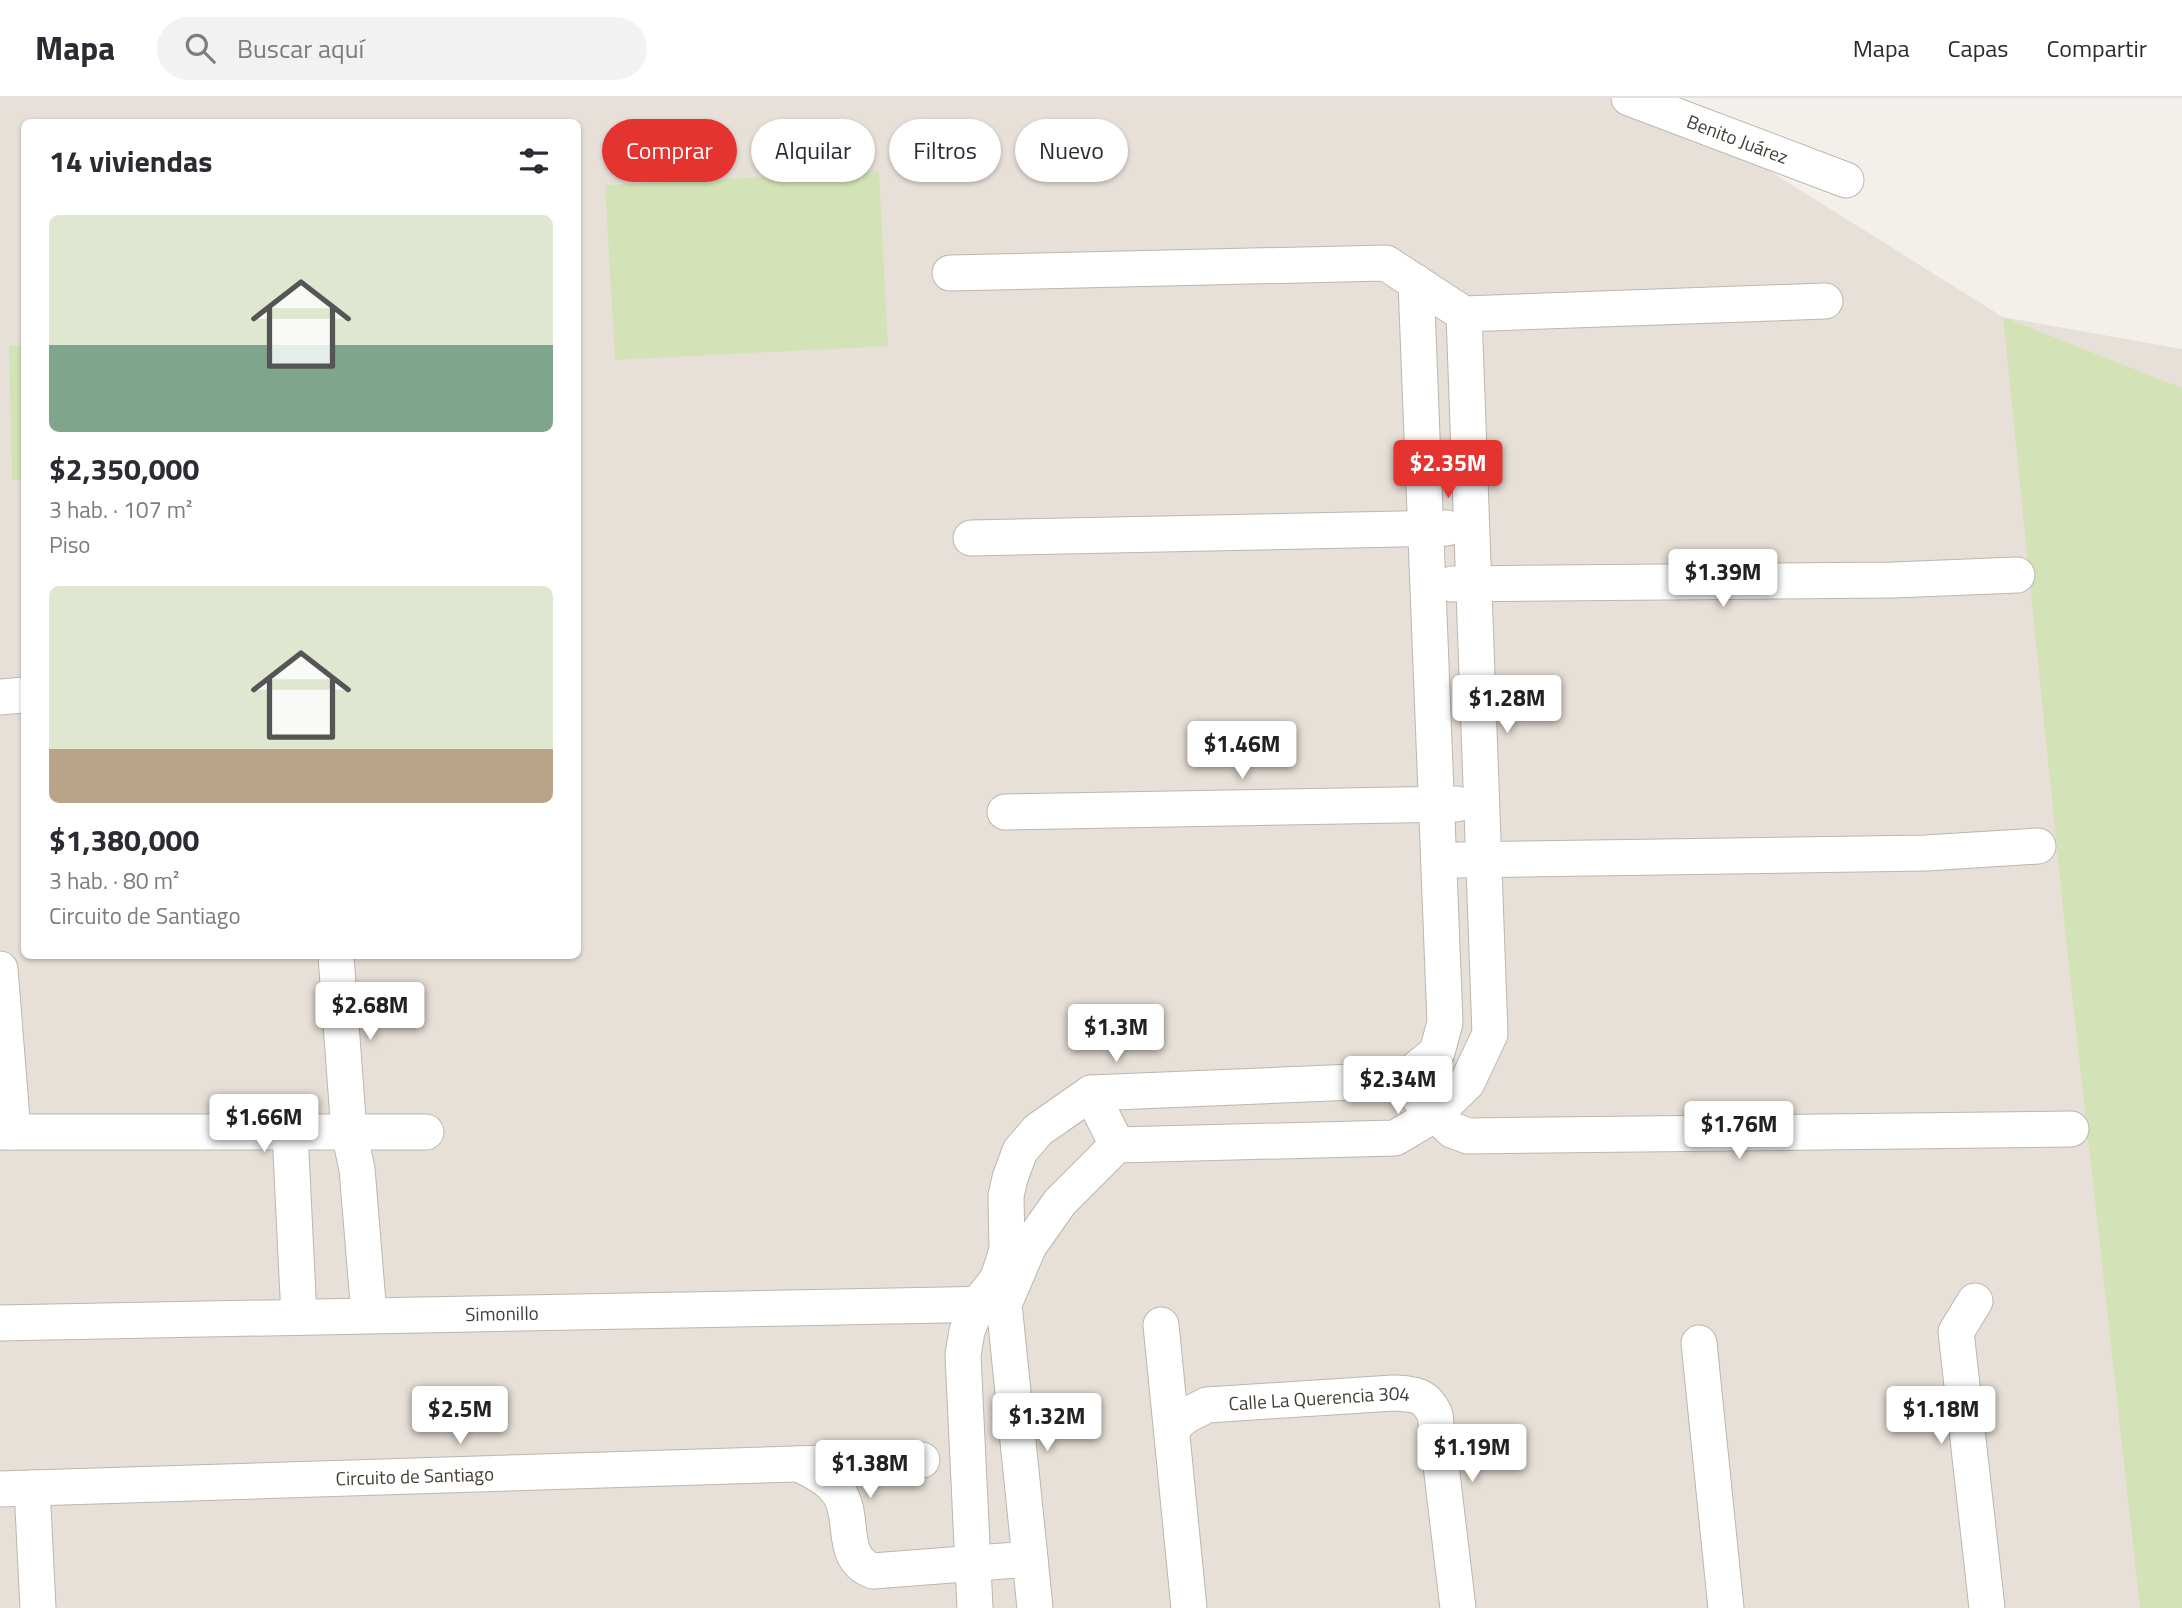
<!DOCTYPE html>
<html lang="es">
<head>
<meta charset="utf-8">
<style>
  body { margin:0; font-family:"Titillium Web",sans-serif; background:#f2f2f3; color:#2b2b33; height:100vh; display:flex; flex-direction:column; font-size:26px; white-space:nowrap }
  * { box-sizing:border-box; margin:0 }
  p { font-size:23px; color:#7c7c81 }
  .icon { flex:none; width:38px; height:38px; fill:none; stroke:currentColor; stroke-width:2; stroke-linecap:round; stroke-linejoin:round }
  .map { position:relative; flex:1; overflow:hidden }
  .details { position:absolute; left:21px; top:21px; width:560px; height:840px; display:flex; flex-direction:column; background:#fff; border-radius:10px; box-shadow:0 2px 5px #0004 }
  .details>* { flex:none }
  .top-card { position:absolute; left:602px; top:21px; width:665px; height:63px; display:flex; gap:14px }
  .price { position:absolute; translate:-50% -60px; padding:0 16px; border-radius:7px; background:#fff; color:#222; font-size:23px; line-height:46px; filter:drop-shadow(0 2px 4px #0008) }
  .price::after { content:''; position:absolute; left:50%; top:42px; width:21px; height:16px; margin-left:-10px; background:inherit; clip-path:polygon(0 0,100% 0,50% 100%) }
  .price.active { background:#e5342f; color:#fff }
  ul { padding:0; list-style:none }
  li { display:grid; align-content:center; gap:14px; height:371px; padding:0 28px }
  li span { display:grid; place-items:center; height:217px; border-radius:10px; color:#555 }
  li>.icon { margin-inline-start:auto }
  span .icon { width:126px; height:126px; fill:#fffc; stroke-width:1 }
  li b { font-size:30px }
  h2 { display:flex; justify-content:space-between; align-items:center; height:84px; padding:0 28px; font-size:30px }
  .pill { padding:0 24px; border-radius:32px; background:#fff; box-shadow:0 2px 5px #0004; font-size:24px; line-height:63px }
  .pill.active { background:#e5342f; color:#fff }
  header { display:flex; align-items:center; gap:42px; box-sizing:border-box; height:98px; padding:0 35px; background:#fff; border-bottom:2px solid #e1e1e2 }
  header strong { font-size:33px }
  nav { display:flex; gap:38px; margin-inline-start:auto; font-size:24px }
  .search { width:490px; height:63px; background:#f2f2f3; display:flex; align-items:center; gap:18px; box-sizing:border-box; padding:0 24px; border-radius:38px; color:#7c7c81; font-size:26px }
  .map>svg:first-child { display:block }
</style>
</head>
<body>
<header>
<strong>Mapa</strong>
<div class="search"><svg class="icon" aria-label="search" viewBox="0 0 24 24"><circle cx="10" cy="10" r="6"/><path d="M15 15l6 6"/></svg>Buscar aquí</div>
<nav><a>Mapa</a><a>Capas</a><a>Compartir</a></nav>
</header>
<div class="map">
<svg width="2182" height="1510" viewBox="0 0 2182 1510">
  <rect width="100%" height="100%" fill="#f3efea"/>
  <path fill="#e7e0d8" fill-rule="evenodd" d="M0 0H1653L2003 219 2182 251V1510H0ZM24 24H578V858H24Z"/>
  <g fill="#d4e3b7">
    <polygon points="879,73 888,248 615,262 605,87"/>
    <polygon points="2003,219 2182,290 2182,1510 2140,1510 2068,860"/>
    <polygon points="24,247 24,382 12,382 9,248"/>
  </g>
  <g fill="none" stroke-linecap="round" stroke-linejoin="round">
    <defs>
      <g id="street">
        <path id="s1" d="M1629 0 1846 82"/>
        <polyline points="950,175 1386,165 1464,216 1825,203"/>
        <polyline points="971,440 1447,430"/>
        <polyline points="1452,486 1893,482 2017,477"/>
        <polyline points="0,599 24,597"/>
        <polyline points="1005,714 1457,706"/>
        <polyline points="1459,762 1926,755 2038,748"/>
        <polyline points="336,858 349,1034 357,1071 369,1217"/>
        <polyline points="0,871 13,1034"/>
        <polyline points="1091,995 1117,1047"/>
        <polyline points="1419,1000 1452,1032 1468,1038 2071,1031"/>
        <polyline points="0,1034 426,1034"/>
        <polyline points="290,1034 299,1219"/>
        <polyline points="1975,1203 1956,1234 1987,1510"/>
        <path id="s2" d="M0 1225 997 1206"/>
        <polyline points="1161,1227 1189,1510"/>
        <polyline points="1699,1245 1726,1510"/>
        <path id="s3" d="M1172 1329 1187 1317 1207 1307 1393 1295C1414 1296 1426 1296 1435 1317L1458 1510"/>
        <path d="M799 1366C814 1374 829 1380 839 1395 856 1420 838 1460 873 1473L1030 1461"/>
        <polyline points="32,1390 38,1510"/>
        <path id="s4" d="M0 1391 922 1362"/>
        <polyline points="975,1510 963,1257 967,1233 978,1206 997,1182 1003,1165 1007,1151 1006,1098 1010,1080 1020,1053 1038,1032 1091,995 1403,982 1437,954 1445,925 1416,184"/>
        <polyline points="1035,1510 1004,1206 1029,1148 1060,1104 1117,1047 1395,1040 1434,1017 1467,985 1490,936 1464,216"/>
      </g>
    </defs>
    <use href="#street" stroke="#beb6ad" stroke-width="37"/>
    <use href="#street" stroke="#fff" stroke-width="35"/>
  </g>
  <g text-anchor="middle" stroke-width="5" stroke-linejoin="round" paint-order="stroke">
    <g font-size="19" fill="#463f39" stroke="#fff">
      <text dy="7" stroke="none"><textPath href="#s1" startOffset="116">Benito Juárez</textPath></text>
      <text dy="7" stroke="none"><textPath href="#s2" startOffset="502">Simonillo</textPath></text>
      <text dy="7" stroke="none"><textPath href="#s3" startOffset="154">Calle La Querencia 304</textPath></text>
      <text dy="7" stroke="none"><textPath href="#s4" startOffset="415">Circuito de Santiago</textPath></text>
    </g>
  </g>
</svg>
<b class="price active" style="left:1448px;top:402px">$2.35M</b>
<b class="price" style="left:1723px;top:511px">$1.39M</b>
<b class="price" style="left:1507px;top:637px">$1.28M</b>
<b class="price" style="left:1242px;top:683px">$1.46M</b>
<b class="price" style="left:370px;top:944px">$2.68M</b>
<b class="price" style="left:1116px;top:966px">$1.3M</b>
<b class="price" style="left:1398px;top:1018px">$2.34M</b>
<b class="price" style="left:264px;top:1056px">$1.66M</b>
<b class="price" style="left:1739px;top:1063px">$1.76M</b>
<b class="price" style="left:460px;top:1348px">$2.5M</b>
<b class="price" style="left:1941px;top:1348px">$1.18M</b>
<b class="price" style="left:1047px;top:1355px">$1.32M</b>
<b class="price" style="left:1472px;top:1386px">$1.19M</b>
<b class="price" style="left:870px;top:1402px">$1.38M</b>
<div class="top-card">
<a class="pill active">Comprar</a>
<a class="pill">Alquilar</a>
<a class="pill">Filtros</a>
<a class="pill">Nuevo</a>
</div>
<section class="details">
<h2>14 viviendas<svg class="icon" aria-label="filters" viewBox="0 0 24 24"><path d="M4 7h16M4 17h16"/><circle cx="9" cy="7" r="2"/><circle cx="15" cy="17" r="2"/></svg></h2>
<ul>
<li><span style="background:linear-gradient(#dfe7d0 60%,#7fa58c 0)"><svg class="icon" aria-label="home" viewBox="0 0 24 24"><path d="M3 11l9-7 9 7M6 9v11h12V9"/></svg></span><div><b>$2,350,000</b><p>3 hab. · 107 m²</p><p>Piso</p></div></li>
<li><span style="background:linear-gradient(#dfe7d0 75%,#b9a48a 0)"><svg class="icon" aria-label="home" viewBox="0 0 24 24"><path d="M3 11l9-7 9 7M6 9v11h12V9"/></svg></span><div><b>$1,380,000</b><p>3 hab. · 80 m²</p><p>Circuito de Santiago</p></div></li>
</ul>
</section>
</div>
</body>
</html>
